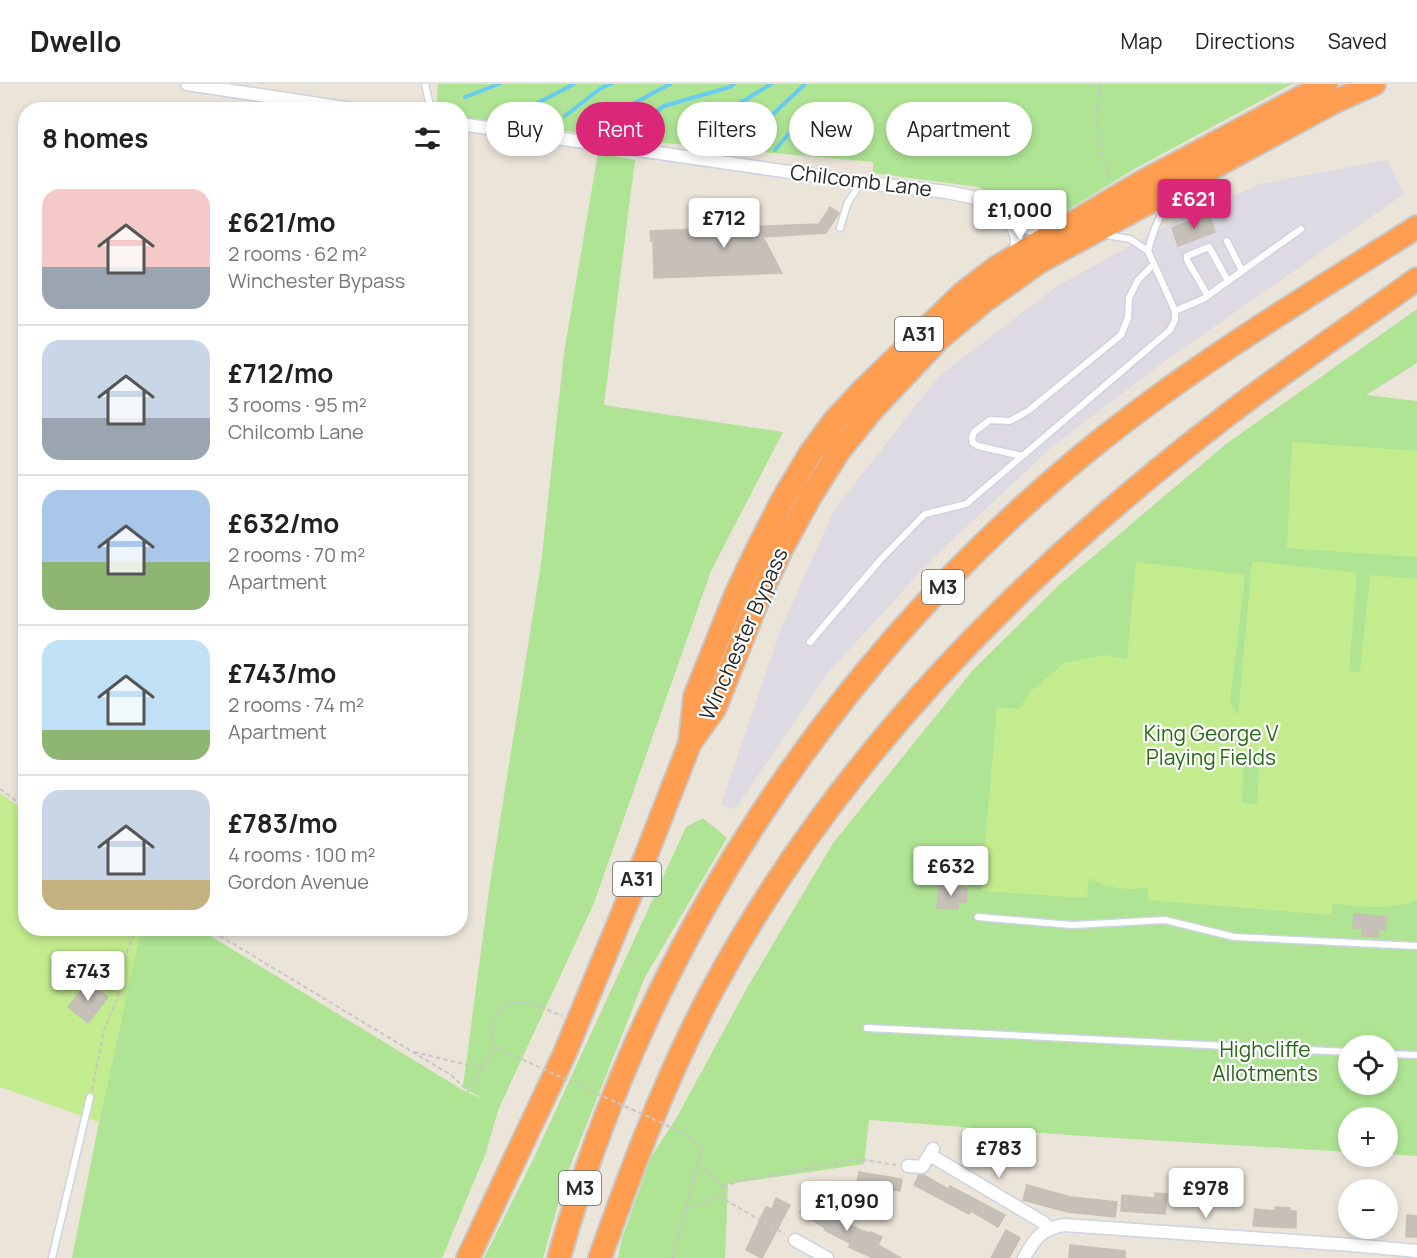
<!DOCTYPE html>
<html lang="en">
<head>
<meta charset="utf-8">
<style>
  body { margin:0; font-family:Manrope,sans-serif; background:#f6f6f6; color:#222; height:100vh; display:flex; flex-direction:column; font-size:22px; white-space:nowrap }
  * { box-sizing:border-box; margin:0 }
  p { font-size:20px; color:#767676 }
  .icon { flex:none; width:33px; height:33px; fill:none; stroke:currentColor; stroke-width:2; stroke-linecap:round; stroke-linejoin:round }
  .map { position:relative; flex:1; overflow:hidden }
  .side { position:absolute; left:18px; top:18px; width:450px; height:834px; display:flex; flex-direction:column; background:#fff; border-radius:24px; box-shadow:0 3px 9px #0003 }
  .side>* { flex:none }
  .hud { position:absolute; left:486px; top:18px; width:570px; height:54px; display:flex; gap:12px }
  .fabs { position:absolute; left:1338px; top:951px; display:grid; gap:12px }
  .fabs a { display:grid; place-items:center; width:60px; height:60px; border-radius:50%; background:#fff; box-shadow:0 3px 9px #0003; font-size:30px }
  .price { position:absolute; translate:-50% -51px; padding:0 14px; border-radius:6px; background:#fff; color:#222; font-size:20px; line-height:39px; filter:drop-shadow(0 2px 3px #0008) }
  .price::after { content:''; position:absolute; left:50%; top:36px; width:18px; height:14px; margin-left:-9px; background:inherit; clip-path:polygon(0 0,100% 0,50% 100%) }
  .price.current { background:#db2777; color:#fff }
  ul { padding:0; list-style:none }
  li { display:flex; align-items:center; gap:18px; height:150px; padding:0 24px }
  li+li { border-top:2px solid #e0e0e0 }
  li span { display:grid; place-items:center; flex:none; width:168px; height:120px; border-radius:18px; color:#555 }
  li>.icon { margin-inline-start:auto }
  span .icon { width:72px; height:72px; fill:#fffc; stroke-width:1 }
  li b { font-size:26px }
  h2 { display:flex; justify-content:space-between; align-items:center; height:72px; padding:0 24px; font-size:26px }
  .pill { padding:0 21px; border-radius:27px; background:#fff; box-shadow:0 3px 9px #0003; font-size:21px; line-height:54px }
  .pill.current { background:#db2777; color:#fff }
  header { display:flex; align-items:center; gap:36px; box-sizing:border-box; height:84px; padding:0 30px; background:#fff; border-bottom:2px solid #e0e0e0 }
  header strong { font-size:28px }
  nav { display:flex; gap:33px; margin-inline-start:auto; font-size:21px }
  .map>svg:first-child { display:block }
</style>
</head>
<body>
<header>
<strong>Dwello</strong>
<nav><a>Map</a><a>Directions</a><a>Saved</a></nav>
</header>
<div class="map">
<svg width="1417" height="1174" viewBox="0 0 1417 1174">
  <rect width="100%" height="100%" fill="#ebe4d9"/>
  <polygon fill="#dddae3" points="1387,76 1404,110 1168,275 1053,362 931,476 827,590 735,725 721,720 780,547 834,426 939,292 1059,201 1170,140 1260,100"/>
  <g fill="#aee493" fill-rule="evenodd">
    <polygon points="438,0 1292,0 1136,84 1053,135 1034,139 1018,127 979,103 873,89 873,78 631,56 461,33 460,26 436,26"/>
    <polygon points="598,69 635,76 604,321 783,348 711,487 594,819 499,1024 485,1071 442,1174 72,1174 99,1038 124,923 130,845 199,845 461,1005 484,1016 463,1003 489,806 541,480 564,269"/>
    <path d="M1417 225V279L1366 311 1417 317V1072L1388 1070V1034H1348V1068L1084 1052 869 1036 864 1080 728 1100 725 1174H618L622 1154 651 1073 677 1033 747 904 833 759 973 586 1058 502 1226 360ZM1348 962H1388V1000H1348Z"/>
    <polygon points="703,734 727,754 645,893 565,1095 543,1174 484,1174 531,1080 686,743"/>
  </g>
  <g fill="#c3ec8f" fill-rule="evenodd">
    <polygon points="1292,358 1417,367 1417,473 1287,464"/>
    <path d="M1252 477 1357 489 1349 589 1360 588 1370 491 1417 495V816C1392 826 1360 824 1333 819L1332 831 1148 816V803C1130 808 1104 803 1089 794L1087 814 981 807 997 623 1019 625 1029 609 1064 579 1105 571 1127 575 1136 478 1245 491 1230 619 1238 632ZM1244 669 1260 670 1257 720 1242 719Z"/>
    <polygon points="0,709 25,727 26,844 141,845 99,1038 0,1003"/>
  </g>
  <g fill="none" stroke-linecap="round" stroke-linejoin="round">
    <g stroke="#68cbf1" stroke-width="4">
      <polyline points="465,13 499,0"/>
      <polyline points="530,23 574,0"/>
      <polyline points="565,32 601,4 611,0"/>
      <polyline points="597,39 670,0"/>
      <polyline points="636,42 664,22 730,3 734,0"/>
      <polyline points="680,48 735,22 771,0"/>
      <polyline points="719,59 772,31 805,0"/>
      <polyline points="775,66 798,39"/>
    </g>
  </g>
  <g fill="#c6c0b9" stroke="#c6c0b3" stroke-width="1.5">
    <polygon points="830,123 839,129 826,149 763,153 782,189 654,194 653,156 651,157 650,147 819,140"/>
    <polygon points="1209,130 1215,148 1178,162 1172,144"/>
    <polygon points="939,802 967,804 966,818 958,818 958,825 937,824"/>
    <polygon points="1354,830 1387,833 1385,846 1378,845 1378,853 1362,852 1362,845 1353,844"/>
    <polygon points="88,898 108,913 88,939 68,923"/>
    <polygon points="859,1088 902,1095 900,1107 857,1100"/>
    <polygon points="919,1091 924,1091 948,1105 950,1102 1005,1131 998,1143 971,1127 969,1130 914,1101"/>
    <polygon points="1027,1101 1071,1113 1117,1118 1115,1133 1068,1128 1023,1116"/>
    <polygon points="1155,1109 1167,1110 1165,1130 1121,1127 1122,1111 1155,1114"/>
    <polygon points="776,1114 790,1121 762,1174 746,1166 766,1123 772,1125"/>
    <polygon points="808,1115 829,1128 828,1131 863,1147 870,1149 871,1148 882,1153 878,1161 901,1174 873,1174 849,1163 850,1159 824,1146 825,1144 800,1128"/>
    <polygon points="1275,1123 1290,1124 1290,1127 1296,1127 1296,1144 1253,1142 1255,1125 1275,1127"/>
    <polygon points="1407,1131 1417,1132 1417,1153 1406,1153"/>
    <polygon points="1006,1146 1020,1154 1009,1174 991,1174"/>
    <polygon points="1070,1161 1125,1167 1125,1174 1069,1174"/>
  </g>
  <g fill="none" stroke-linecap="round" stroke-linejoin="round">
    <defs>
      <g id="lane">
        <polyline points="425,0 431,26"/>
        <polyline points="840,144 848,118 855,108 858,99"/>
        <polyline points="1227,157 1242,187"/>
        <path d="M1148 167C1153 147 1158 133 1171 117"/>
        <polyline points="1208,212 1187,176 1187,172 1209,163 1228,197"/>
        <polyline points="1175,227 1203,215 1301,145"/>
        <polyline points="1022,372 978,362 973,359 972,354 974,348 990,336 1010,337 1028,327 1121,251 1128,234 1129,214 1138,196 1154,180"/>
        <polyline points="810,558 881,475 925,430 966,420 1170,246 1175,236 1175,227 1148,167 1130,155 1106,151"/>
        <polyline points="978,833 1072,841 1165,836 1234,853 1417,862"/>
        <polyline points="867,944 1348,968"/>
        <polyline points="1388,970 1417,971"/>
        <polyline points="52,1174 90,1013"/>
      </g>
      <g id="street">
        <polyline points="187,0 358,26"/>
        <polyline points="460,40 858,98 947,108 976,114 997,123 1025,143 1050,150"/>
        <polyline points="1008,131 1017,153 1016,171"/>
        <polyline points="930,1071 1044,1139 1049,1144"/>
        <polyline points="908,1082 922,1083 933,1065"/>
        <polyline points="795,1156 827,1174"/>
        <path d="M1024 1174C1035 1154 1041 1145 1064 1141L1351 1161 1417 1167"/>
      </g>
      <g id="highway">
        <polyline points="690,658 695,612 736,510 756,468 783,415 810,370 834,337 863,306 963,209 997,183 1142,98 1326,0"/>
        <polyline points="468,1174 564,971 636,797 690,659 715,624 757,518 781,466 810,413 839,367 872,326 939,255 983,218 1039,178 1332,19 1374,0"/>
        <path d="M559 1174C645 864 828 585 1074 378 1180 289 1300 217 1417 143"/>
        <path d="M600 1174C633 1081 667 990 714 903 836 677 1018 492 1221 336 1284 287 1352 242 1417 195"/>
      </g>
    </defs>
    <use href="#lane" stroke="#ced2e2" stroke-width="9"/>
    <use href="#street" stroke="#ced2e2" stroke-width="15"/>
    <use href="#highway" stroke="#c7c7c7" stroke-width="26"/>
    <g stroke="#c7c7c7" stroke-width="2" stroke-dasharray="4.5 3" stroke-linecap="butt">
      <path d="M1101 0C1093 30 1098 67 1110 95"/>
      <polyline points="0,705 26,724"/>
      <path d="M207 844 451 991 468 1007 495 963C491 951 489 943 496 932 512 905 540 923 562 932"/>
      <polyline points="414,968 481,984"/>
      <polyline points="92,1006 104,946 118,912 124,875 136,844"/>
      <polyline points="723,1103 739,1097 859,1075 896,1081"/>
      <polyline points="725,1116 785,1150"/>
      <path d="M686 1124 702 1121 711 1114 724 1115C723 1097 712 1091 698 1082"/>
      <polyline points="672,1174 702,1064 688,1051"/>
    </g>
    <use href="#lane" stroke="#fff" stroke-width="6"/>
    <use href="#street" stroke="#fff" stroke-width="12"/>
    <use href="#highway" stroke="#ff9e50" stroke-width="22"/>
    <polyline stroke="#c7c7c7" stroke-width="2" stroke-dasharray="4.5 3" stroke-linecap="butt" points="495,963 688,1051"/>
  </g>
  <g text-anchor="middle" stroke-width="4.5" stroke-linejoin="round" paint-order="stroke">
    <g fill="#fff" stroke="#686868" stroke-width="1.5">
      <rect x="895" y="233" width="48" height="34" rx="4.5"/>
      <rect x="922" y="486" width="42" height="34" rx="4.5"/>
      <rect x="613" y="778" width="48" height="34" rx="4.5"/>
      <rect x="559" y="1087" width="42" height="34" rx="4.5"/>
    </g>
    <g font-size="20" font-weight="bold" fill="#282828">
      <text x="919" y="257">A31</text>
      <text x="943" y="510">M3</text>
      <text x="637" y="802">A31</text>
      <text x="580" y="1111">M3</text>
    </g>
    <g font-size="21" fill="#282828" stroke="#fff">
      <text transform="translate(861 97) rotate(7)" y="7">Chilcomb Lane</text>
      <text transform="translate(744 550) rotate(-66)" y="7">Winchester Bypass</text>
    </g>
    <g font-size="21" fill="#276617" stroke="#fff">
      <text x="1211" y="657">King George V<tspan x="1211" dy="24">Playing Fields</tspan></text>
      <text x="1265" y="973">Highcliffe<tspan x="1265" dy="24">Allotments</tspan></text>
    </g>
  </g>
</svg>
<div class="fabs">
<a><svg class="icon" aria-label="locate" viewBox="0 0 24 24"><circle cx="12" cy="12" r="6"/><path d="M12 2v4M12 18v4M2 12h4M18 12h4"/></svg></a>
<a>+</a>
<a>−</a>
</div>
<b class="price current" style="left:1194px;top:146px">£621</b>
<b class="price" style="left:1020px;top:157px">£1,000</b>
<b class="price" style="left:724px;top:165px">£712</b>
<b class="price" style="left:951px;top:813px">£632</b>
<b class="price" style="left:88px;top:918px">£743</b>
<b class="price" style="left:999px;top:1095px">£783</b>
<b class="price" style="left:1206px;top:1135px">£978</b>
<b class="price" style="left:847px;top:1148px">£1,090</b>
<div class="hud">
<a class="pill">Buy</a>
<a class="pill current">Rent</a>
<a class="pill">Filters</a>
<a class="pill">New</a>
<a class="pill">Apartment</a>
</div>
<section class="side">
<h2>8 homes<svg class="icon" aria-label="filters" viewBox="0 0 24 24"><path d="M4 7h16M4 17h16"/><circle cx="9" cy="7" r="2"/><circle cx="15" cy="17" r="2"/></svg></h2>
<ul>
<li><span style="background:linear-gradient(#f6c9c9 65%,#9aa5b1 0)"><svg class="icon" aria-label="home" viewBox="0 0 24 24"><path d="M3 11l9-7 9 7M6 9v11h12V9"/></svg></span><div><b>£621/mo</b><p>2 rooms · 62 m²</p><p>Winchester Bypass</p></div></li>
<li><span style="background:linear-gradient(#c9d6e8 65%,#9aa5b1 0)"><svg class="icon" aria-label="home" viewBox="0 0 24 24"><path d="M3 11l9-7 9 7M6 9v11h12V9"/></svg></span><div><b>£712/mo</b><p>3 rooms · 95 m²</p><p>Chilcomb Lane</p></div></li>
<li><span style="background:linear-gradient(#a9c7e8 60%,#8fb573 0)"><svg class="icon" aria-label="home" viewBox="0 0 24 24"><path d="M3 11l9-7 9 7M6 9v11h12V9"/></svg></span><div><b>£632/mo</b><p>2 rooms · 70 m²</p><p>Apartment</p></div></li>
<li><span style="background:linear-gradient(#bfe0f5 75%,#8fb573 0)"><svg class="icon" aria-label="home" viewBox="0 0 24 24"><path d="M3 11l9-7 9 7M6 9v11h12V9"/></svg></span><div><b>£743/mo</b><p>2 rooms · 74 m²</p><p>Apartment</p></div></li>
<li><span style="background:linear-gradient(#c9d6e8 75%,#c2b280 0)"><svg class="icon" aria-label="home" viewBox="0 0 24 24"><path d="M3 11l9-7 9 7M6 9v11h12V9"/></svg></span><div><b>£783/mo</b><p>4 rooms · 100 m²</p><p>Gordon Avenue</p></div></li>
</ul>
</section>
</div>
</body>
</html>
